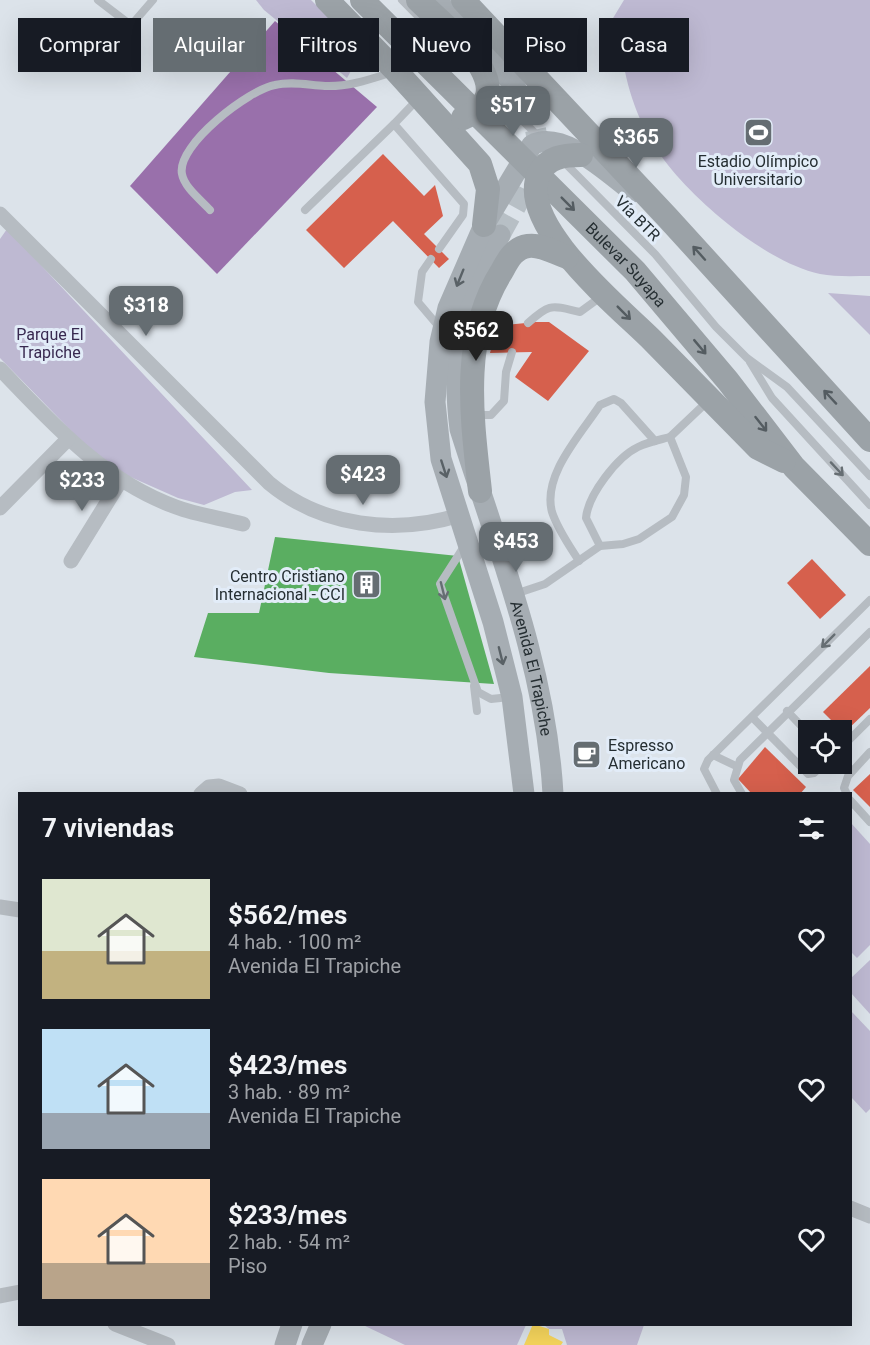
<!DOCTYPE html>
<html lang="es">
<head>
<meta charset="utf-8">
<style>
  body { margin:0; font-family:Roboto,sans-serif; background:#20242c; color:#f1f3f6; height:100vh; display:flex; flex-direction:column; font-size:22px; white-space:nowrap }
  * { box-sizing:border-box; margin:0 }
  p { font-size:20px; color:#9ea1a6 }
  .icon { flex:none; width:33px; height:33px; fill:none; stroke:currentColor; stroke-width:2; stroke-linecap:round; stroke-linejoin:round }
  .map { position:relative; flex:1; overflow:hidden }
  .side { position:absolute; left:18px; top:792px; width:834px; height:534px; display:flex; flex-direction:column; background:#171b24; border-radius:0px; box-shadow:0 6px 24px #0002 }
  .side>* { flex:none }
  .hud { position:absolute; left:18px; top:18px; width:834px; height:54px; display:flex; gap:12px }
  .fabs { position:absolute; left:798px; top:720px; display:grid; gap:12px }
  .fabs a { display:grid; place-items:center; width:54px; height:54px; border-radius:0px; background:#171b24; box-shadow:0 6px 24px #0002; font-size:30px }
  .price { position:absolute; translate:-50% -51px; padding:0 14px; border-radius:12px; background:#656d72; color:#fff; font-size:20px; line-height:39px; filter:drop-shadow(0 2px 3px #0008) }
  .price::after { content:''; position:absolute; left:50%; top:36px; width:18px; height:14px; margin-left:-9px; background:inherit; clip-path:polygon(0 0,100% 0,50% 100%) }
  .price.selected { background:#222; color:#fff }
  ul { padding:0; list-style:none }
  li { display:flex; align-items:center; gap:18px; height:150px; padding:0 24px }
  li span { display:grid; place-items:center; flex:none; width:168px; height:120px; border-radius:0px; color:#555 }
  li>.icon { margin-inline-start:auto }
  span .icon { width:72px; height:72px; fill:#fffc; stroke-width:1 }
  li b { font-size:26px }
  h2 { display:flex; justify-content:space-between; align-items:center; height:72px; padding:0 24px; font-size:26px }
  .tag { padding:0 21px; border-radius:0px; background:#171b24; box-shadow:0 6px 24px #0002; font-size:21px; line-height:54px }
  .tag.selected { background:#656d72; color:#fff }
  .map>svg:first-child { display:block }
</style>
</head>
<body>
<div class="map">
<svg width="870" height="1345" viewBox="0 0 870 1345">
  <rect width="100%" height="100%" fill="#dce3ea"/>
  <g fill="#beb9d2">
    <polygon points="256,0 311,0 362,51 347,78 264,10"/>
    <path d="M624 0H870V276C854 276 835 277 820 274 788 267 753 244 728 224 664 171 630 126 620 41L604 33Z"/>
    <polygon points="7,229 252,490 235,492 204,505 178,498 126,475 88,448 0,358 0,239"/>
    <polygon points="828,293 870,296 870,335"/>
    <polygon points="851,823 870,844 870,945 857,958 850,951"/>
    <polygon points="870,960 870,1014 851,993 850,979"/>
    <polygon points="851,1011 870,1031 870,1109 866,1113 851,1097"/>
    <polygon points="526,1325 517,1345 405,1345 363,1325"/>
    <polygon points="544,1325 644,1325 637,1345 567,1345 562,1329 549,1329"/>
  </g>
  <polygon fill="#f6d55c" points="533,1324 549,1329 549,1335 563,1342 561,1345 524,1345"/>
  <g fill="#d6604d">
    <polygon points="383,154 424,196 435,185 443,216 424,234 449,259 439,268 393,221 344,268 306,230"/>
    <polygon points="536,322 549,322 589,351 548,401 515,377 532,352 490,353 497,326"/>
    <polygon points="812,559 846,595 820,619 787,583"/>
    <polygon points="870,666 870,708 844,733 823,712"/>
    <polygon points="765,747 806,787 800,794 752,794 738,779"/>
    <polygon points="870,774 870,807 853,790"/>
  </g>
  <polygon fill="#9970ab" points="275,21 377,107 217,274 130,186"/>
  <polygon fill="#5aae61" points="275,537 458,556 494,684 329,673 194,657 208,613 259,613"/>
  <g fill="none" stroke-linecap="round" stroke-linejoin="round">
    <path stroke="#b7bfc5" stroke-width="21" stroke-dasharray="21 10" stroke-linecap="butt" d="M500 235C530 178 558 149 516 89"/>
    <g stroke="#b6bcc2" stroke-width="8">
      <polyline points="98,0 128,23 133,23 153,0"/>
      <polyline points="402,0 462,61"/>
      <polyline points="492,90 541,139"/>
      <polyline points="417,100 394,124 464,204 463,215 439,249"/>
      <polyline points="562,160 655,254 716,327 747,358 787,387 870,476"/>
      <path d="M210 210C201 200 184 187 182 174 176 145 250 89 275 85 292 81 308 85 325 86 349 87 371 79 393 72"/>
      <polyline points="305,210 394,124"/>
      <polyline points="431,259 422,272 418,302 440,328"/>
      <path d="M528 323C551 302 552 306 580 312L602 296"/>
      <polyline points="750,362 772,398 870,505"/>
      <polyline points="475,415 491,415 504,401 506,372 512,352"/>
      <polyline points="465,545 440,584 478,692 491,699 510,697"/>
      <path d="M600 546 586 518C588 495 617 457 638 447 648 442 659 440 670 437"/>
      <path d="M579 561C569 545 558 530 552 512 542 475 581 434 600 405L614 399 621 403 655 441"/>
      <polyline points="515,594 545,584 600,546 623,544 639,539 672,517 684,495 686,477 670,437 708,401"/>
      <polyline points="474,686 477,711"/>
      <polyline points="787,711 808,733"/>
      <polyline points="752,717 808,774 814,773 824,764"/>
      <polyline points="842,747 870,719"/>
      <polyline points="713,755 736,766"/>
      <polyline points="717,794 704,769 708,760 870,600"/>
      <polyline points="742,794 734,780 740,760 870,632"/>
      <polyline points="847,794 844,788 848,776 870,752"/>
      <polyline points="850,800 870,822"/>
    </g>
    <g stroke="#b6bcc2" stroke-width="15">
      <path d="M0 214 269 483C322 527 395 535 460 515"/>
      <path d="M0 369C52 423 103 481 176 507 197 515 221 518 243 524"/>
      <polyline points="0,508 68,439"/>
      <polyline points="71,561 121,480"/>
      <polyline points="201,794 209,787 219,786 240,794"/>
      <polyline points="0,907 20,910"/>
      <polyline points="850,1208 870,1216"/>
      <polyline points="0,1296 20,1292"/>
      <polyline points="115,1324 168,1345"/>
    </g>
    <g stroke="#a6adb3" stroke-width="21">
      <polyline points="436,0 500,67 516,89"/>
      <path id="s1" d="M500 235C463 305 450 349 460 429 498 549 546 667 553 794"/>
      <path d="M524 794 512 697 493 622 441 459 435 402 440 342 448 308 484 225 532 145C562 129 608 173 633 192"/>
      <polyline points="285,1345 292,1324"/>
      <polyline points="312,1345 321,1324"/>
    </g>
    <g stroke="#9ba2a7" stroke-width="24">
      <polyline points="327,0 396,71 480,164 488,189 484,225"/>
      <path id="s2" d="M362 0 635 271 728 381 794 467 870 544"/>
      <path d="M418 0C443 25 530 91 463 118"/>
      <polyline points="463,0 667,217 870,440"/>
      <path d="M581 155C564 155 547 157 539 174 516 224 620 308 652 340 687 376 723 412 758 448L784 461"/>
      <path d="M480 491C472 418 460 337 502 271 508 260 514 248 528 246 541 244 555 253 567 257"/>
    </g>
  </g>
  <defs><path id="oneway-shaft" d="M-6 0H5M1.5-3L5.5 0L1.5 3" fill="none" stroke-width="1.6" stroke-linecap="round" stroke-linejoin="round" transform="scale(1.5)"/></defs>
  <g stroke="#545c61">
    <use href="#oneway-shaft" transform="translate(568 204) rotate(45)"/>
    <use href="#oneway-shaft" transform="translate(699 253) rotate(-132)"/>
    <use href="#oneway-shaft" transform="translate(624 313) rotate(45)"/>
    <use href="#oneway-shaft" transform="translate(700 347) rotate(50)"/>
    <use href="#oneway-shaft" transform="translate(830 397) rotate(-133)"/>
    <use href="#oneway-shaft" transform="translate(761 424) rotate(52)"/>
  </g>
  <g stroke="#596166">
    <use href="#oneway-shaft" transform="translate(460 278) rotate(112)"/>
    <use href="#oneway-shaft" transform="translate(444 469) rotate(72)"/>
    <use href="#oneway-shaft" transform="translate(501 656) rotate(76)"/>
  </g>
  <g stroke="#666e73">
    <use href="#oneway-shaft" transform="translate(837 469) rotate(47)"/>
    <use href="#oneway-shaft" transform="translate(443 591) rotate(76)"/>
    <use href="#oneway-shaft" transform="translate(828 641) rotate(135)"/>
  </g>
  <defs>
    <symbol id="stadium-square" viewBox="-11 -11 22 22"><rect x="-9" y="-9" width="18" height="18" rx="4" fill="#656d72" stroke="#e2ecf8"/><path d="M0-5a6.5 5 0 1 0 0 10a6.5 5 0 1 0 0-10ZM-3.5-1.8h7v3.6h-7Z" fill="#fff"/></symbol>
    <symbol id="building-square" viewBox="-11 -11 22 22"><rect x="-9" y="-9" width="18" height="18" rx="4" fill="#656d72" stroke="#e2ecf8"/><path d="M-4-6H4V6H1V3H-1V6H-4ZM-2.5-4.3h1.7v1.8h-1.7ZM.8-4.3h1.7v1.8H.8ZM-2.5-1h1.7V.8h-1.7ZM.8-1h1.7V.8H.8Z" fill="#fff"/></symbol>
    <symbol id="cafe-square" viewBox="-11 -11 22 22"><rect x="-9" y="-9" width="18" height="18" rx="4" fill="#656d72" stroke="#e2ecf8"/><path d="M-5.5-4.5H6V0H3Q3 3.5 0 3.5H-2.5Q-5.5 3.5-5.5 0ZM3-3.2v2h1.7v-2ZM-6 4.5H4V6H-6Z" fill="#fff"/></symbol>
  </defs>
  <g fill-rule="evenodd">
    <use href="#stadium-square" x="742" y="116" width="33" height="33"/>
    <use href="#building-square" x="350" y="568" width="33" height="33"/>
    <use href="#cafe-square" x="570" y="738" width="33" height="33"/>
  </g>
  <g text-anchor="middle" stroke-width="6" stroke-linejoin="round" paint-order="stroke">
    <g font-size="16" fill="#252e32" stroke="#e2ecf8">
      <text x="758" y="167">Estadio Olímpico<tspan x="758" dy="18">Universitario</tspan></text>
      <text x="345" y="582" text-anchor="end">Centro Cristiano<tspan x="345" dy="18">Internacional - CCI</tspan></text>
      <text x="608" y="751" text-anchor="start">Espresso<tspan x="608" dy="18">Americano</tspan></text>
    </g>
    <g font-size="16" fill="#252e32" stroke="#e2ecf8">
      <text transform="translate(638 218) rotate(45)" y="6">Vía BTR</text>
      <text dy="6" stroke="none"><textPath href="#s2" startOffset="374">Bulevar Suyapa</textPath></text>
      <text dy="6" stroke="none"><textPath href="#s1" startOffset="452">Avenida El Trapiche</textPath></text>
    </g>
    <g font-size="16" fill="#382950" stroke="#e2ecf8">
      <text x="50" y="340">Parque El<tspan x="50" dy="18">Trapiche</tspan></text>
    </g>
  </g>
</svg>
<div class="fabs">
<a><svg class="icon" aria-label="locate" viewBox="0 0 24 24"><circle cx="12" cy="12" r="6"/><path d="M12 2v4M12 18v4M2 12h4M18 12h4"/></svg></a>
</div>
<b class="price" style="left:513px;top:137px">$517</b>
<b class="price" style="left:636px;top:169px">$365</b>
<b class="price" style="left:146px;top:337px">$318</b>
<b class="price selected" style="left:476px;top:362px">$562</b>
<b class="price" style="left:363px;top:506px">$423</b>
<b class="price" style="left:82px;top:512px">$233</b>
<b class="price" style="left:516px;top:573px">$453</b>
<div class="hud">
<a class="tag">Comprar</a>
<a class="tag selected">Alquilar</a>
<a class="tag">Filtros</a>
<a class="tag">Nuevo</a>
<a class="tag">Piso</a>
<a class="tag">Casa</a>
</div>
<section class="side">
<h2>7 viviendas<svg class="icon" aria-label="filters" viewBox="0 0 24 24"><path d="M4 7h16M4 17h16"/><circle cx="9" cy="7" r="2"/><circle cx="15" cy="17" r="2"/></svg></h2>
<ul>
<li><span style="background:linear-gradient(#dfe7d0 60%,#c2b280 0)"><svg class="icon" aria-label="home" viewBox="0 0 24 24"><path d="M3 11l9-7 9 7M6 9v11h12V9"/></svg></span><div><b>$562/mes</b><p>4 hab. · 100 m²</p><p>Avenida El Trapiche</p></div><svg class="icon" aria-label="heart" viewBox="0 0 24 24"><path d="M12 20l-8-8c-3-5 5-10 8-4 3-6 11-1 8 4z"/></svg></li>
<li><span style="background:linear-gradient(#bfe0f5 70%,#9aa5b1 0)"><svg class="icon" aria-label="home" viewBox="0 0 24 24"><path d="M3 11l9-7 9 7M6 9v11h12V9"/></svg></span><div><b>$423/mes</b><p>3 hab. · 89 m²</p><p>Avenida El Trapiche</p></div><svg class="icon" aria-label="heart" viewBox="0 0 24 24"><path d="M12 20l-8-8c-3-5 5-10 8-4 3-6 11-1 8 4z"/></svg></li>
<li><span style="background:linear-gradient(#ffd9b3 70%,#b9a48a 0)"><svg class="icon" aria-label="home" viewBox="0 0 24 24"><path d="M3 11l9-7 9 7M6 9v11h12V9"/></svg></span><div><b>$233/mes</b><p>2 hab. · 54 m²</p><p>Piso</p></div><svg class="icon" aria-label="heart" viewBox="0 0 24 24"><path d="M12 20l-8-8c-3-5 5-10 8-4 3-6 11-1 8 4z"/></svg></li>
</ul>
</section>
</div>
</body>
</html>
